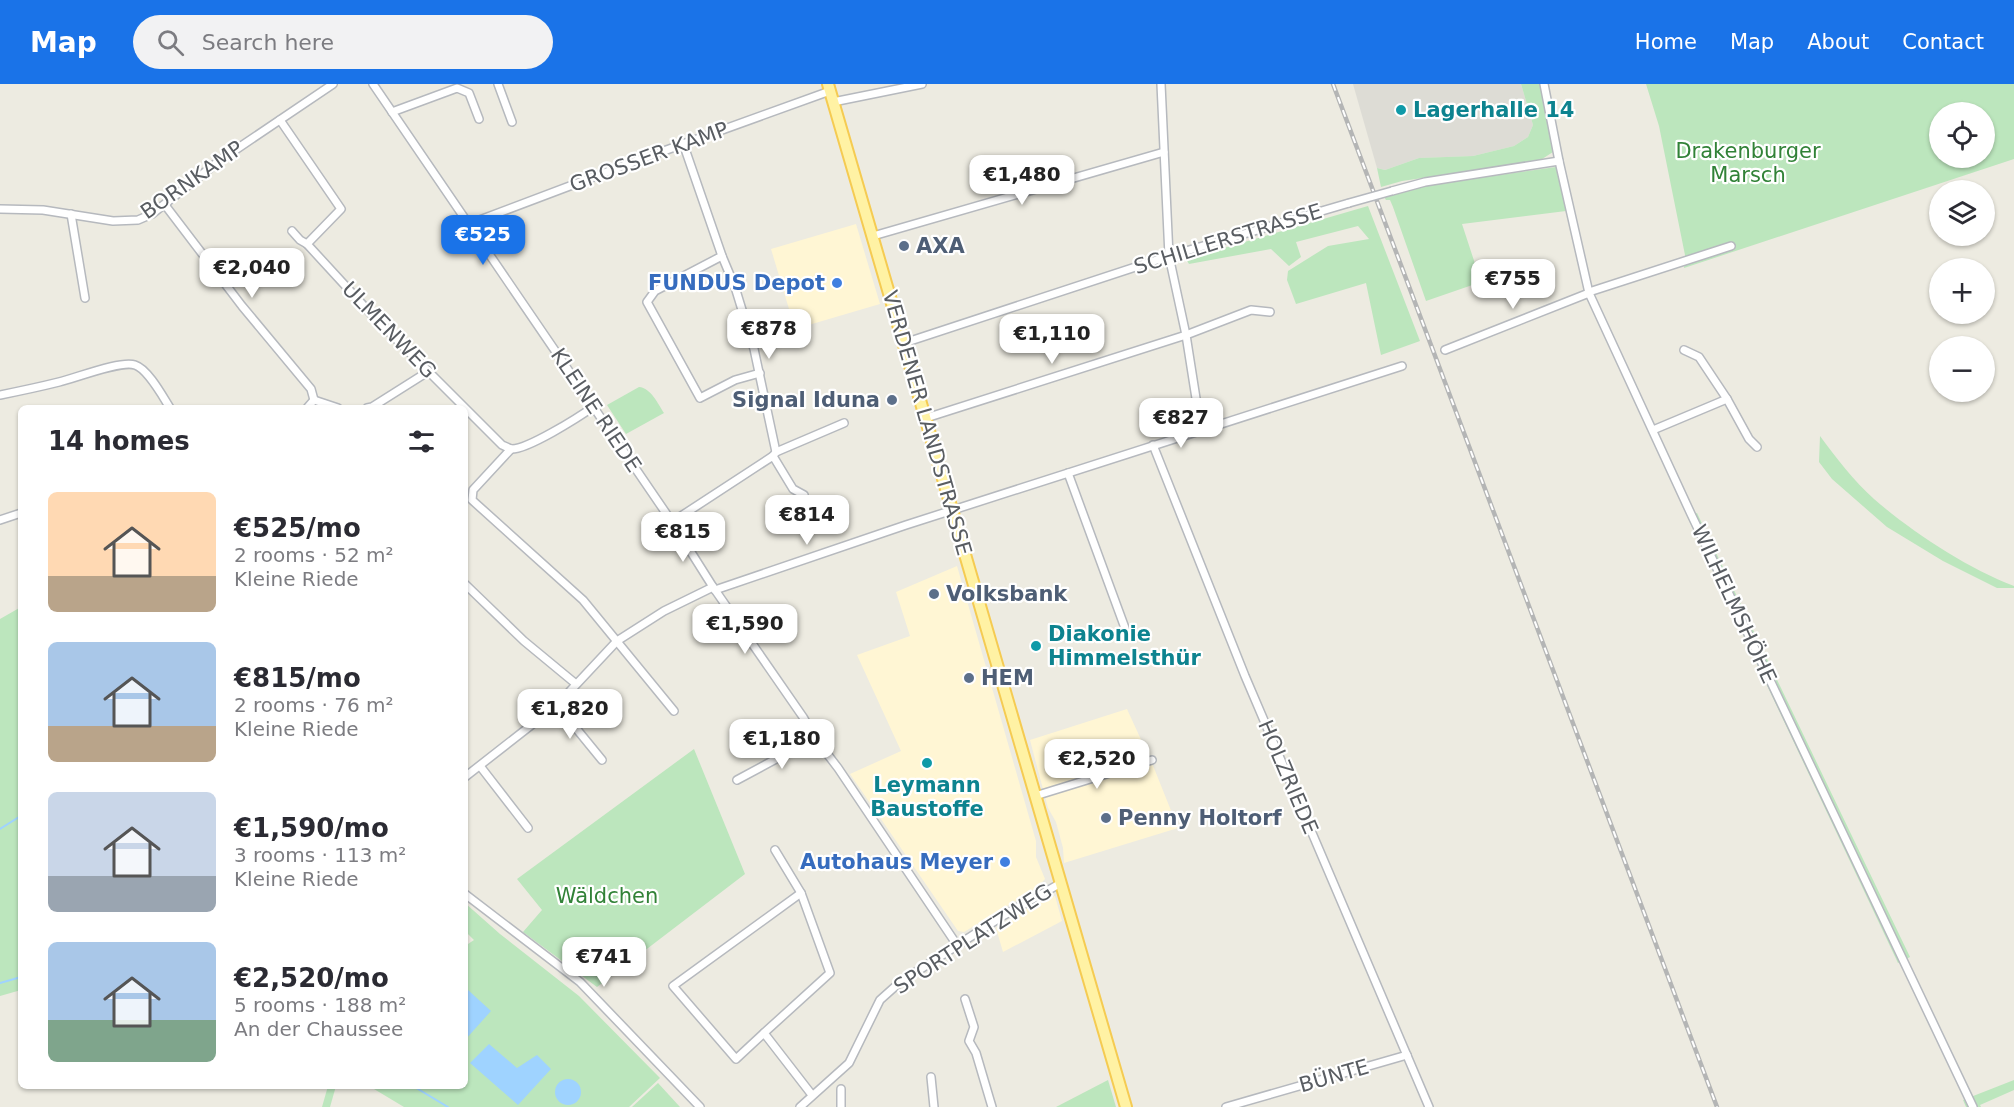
<!DOCTYPE html>
<html lang="en">
<head>
<meta charset="utf-8">
<style>
  body { margin:0; font-family:"DejaVu Sans",sans-serif; background:#f2f2f3; color:#2b2b33; height:100vh; display:flex; flex-direction:column; font-size:22px; white-space:nowrap }
  * { box-sizing:border-box; margin:0 }
  p { font-size:20px; color:#7c7c81 }
  .icon { flex:none; width:33px; height:33px; fill:none; stroke:currentColor; stroke-width:2; stroke-linecap:round; stroke-linejoin:round }
  .map { position:relative; flex:1; overflow:hidden }
  .details { position:absolute; left:18px; top:321px; width:450px; height:684px; display:flex; flex-direction:column; background:#fff; border-radius:9px; box-shadow:0 2px 4px #0004 }
  .details>* { flex:none }
  .buttons { position:absolute; left:1929px; top:18px; display:grid; gap:12px }
  .buttons a { display:grid; place-items:center; width:66px; height:66px; border-radius:50%; background:#fff; box-shadow:0 2px 4px #0004; font-size:30px }
  .price { position:absolute; translate:-50% -51px; padding:0 14px; border-radius:12px; background:#fff; color:#222; font-size:20px; line-height:39px; filter:drop-shadow(0 2px 3px #0008) }
  .price::after { content:''; position:absolute; left:50%; top:36px; width:18px; height:14px; margin-left:-9px; background:inherit; clip-path:polygon(0 0,100% 0,50% 100%) }
  .price.selected { background:#1a73e8; color:#fff }
  ul { padding:0; list-style:none }
  li { display:flex; align-items:center; gap:18px; height:150px; padding:0 30px }
  li span { display:grid; place-items:center; flex:none; width:168px; height:120px; border-radius:9px; color:#555 }
  li>.icon { margin-inline-start:auto }
  span .icon { width:72px; height:72px; fill:#fffc; stroke-width:1 }
  li b { font-size:26px }
  h2 { display:flex; justify-content:space-between; align-items:center; height:72px; padding:0 30px; font-size:26px }
  header { display:flex; align-items:center; gap:36px; box-sizing:border-box; height:84px; padding:0 30px; background:#1a73e8; color:#fff }
  header strong { font-size:28px }
  nav { display:flex; gap:33px; margin-inline-start:auto; font-size:21px }
  .search { width:420px; height:54px; background:#f2f2f3; display:flex; align-items:center; gap:15px; box-sizing:border-box; padding:0 21px; border-radius:33px; color:#7c7c81; font-size:22px }
  .map>svg:first-child { display:block }
</style>
</head>
<body>
<header>
<strong>Map</strong>
<div class="search"><svg class="icon" aria-label="search" viewBox="0 0 24 24"><circle cx="10" cy="10" r="6"/><path d="M15 15l6 6"/></svg>Search here</div>
<nav><a>Home</a><a>Map</a><a>About</a><a>Contact</a></nav>
</header>
<div class="map">
<svg width="2014" height="1023" viewBox="0 0 2014 1023">
  <rect width="100%" height="100%" fill="#edebe1"/>
  <g fill="#fff6d4">
    <polygon points="856,140 880,220 795,245 771,165"/>
    <polygon points="957,482 1036,757 1036,773 1045,795 1038,803 964,848 958,847 850,690 901,667 857,571 910,552 896,508"/>
    <polygon points="1127,625 1154,684 1178,744 1064,779 1063,764 1056,738 1048,724 1030,656"/>
    <polygon points="1055,812 1062,837 1003,868 996,844 1041,816"/>
  </g>
  <polygon fill="#dddcd5" points="1353,0 1521,0 1533,41 1528,53 1514,62 1473,72 1419,74 1385,86 1377,84"/>
  <g fill="#bce6bd" fill-rule="evenodd">
    <polygon points="1521,0 1540,0 1553,68 1539,77 1402,97 1381,103 1377,84 1385,86 1419,74 1473,72 1514,62 1528,53 1533,41"/>
    <path d="M1646 0H2014V75L1684 184 1685 171 1659 42ZM1940 28H1984V74H1940Z"/>
    <polygon points="1556,83 1566,127 1462,140 1481,198 1426,217 1393,123 1390,116 1386,116 1384,113 1421,102"/>
    <polygon points="1368,122 1420,257 1381,271 1366,199 1296,220 1287,196 1288,187 1328,162 1369,155 1358,142 1296,158 1301,173 1289,182 1271,165 1189,180 1186,175"/>
    <path d="M639 303C651 304 658 320 664 329L626 350 607 321Z"/>
    <path d="M1820 352C1836 374 1854 397 1874 415 1912 448 1967 484 2014 502V504H1997L1943 477 1887 443 1832 395 1819 378Z"/>
    <polygon points="1697,429 1910,873 1898,879 1687,432"/>
    <polygon points="21,523 21,906 0,912 0,535"/>
    <polygon points="694,665 745,790 597,903 523,848 542,826 517,795"/>
    <polygon points="465,819 500,850 579,912 660,994 629,1023 404,1023 369,1002 465,1002 465,862 474,856 465,847"/>
    <polygon points="1108,996 1116,1023 1056,1023"/>
    <polygon points="2014,996 2014,1006 1980,1021 1981,1023 1966,1023 1963,1016"/>
    <polygon points="658,999 680,1023 632,1023"/>
    <polygon points="328,1002 336,1002 330,1023 322,1023"/>
  </g>
  <g fill="#9fd3ff">
    <polygon points="468,906 491,927 465,956 465,909"/>
    <polygon points="489,960 517,984 537,971 551,985 518,1021 470,979"/>
    <circle cx="568" cy="1008" r="13"/>
  </g>
  <g fill="none" stroke-linecap="round" stroke-linejoin="round">
    <g stroke="#9fd3ff" stroke-width="2">
      <polyline points="0,745 19,733 21,735"/>
      <polyline points="0,899 21,893"/>
      <polyline points="413,1002 448,1023"/>
    </g>
    <defs>
      <g id="street">
        <polyline points="373,0 672,438 713,503 803,633 815,654 838,684 957,861"/>
        <polyline points="498,0 512,38"/>
        <polyline points="1161,0 1169,172 1186,251 1201,346"/>
        <polyline points="1544,0 1559,77 1589,209 1691,430 1973,1023"/>
        <polyline points="833,18 922,0"/>
        <polyline points="392,28 457,4 469,9 479,35"/>
        <path d="M280 36 341 125 307 160 375 234 502 361C505 362 508 364 511 365 527 366 579 333 593 323"/>
        <polyline points="1392,107 1425,98 1559,77"/>
        <polyline points="165,121 242,222 311,305 314,316"/>
        <polyline points="0,125 43,126 113,137 138,136 152,130 219,77 333,0"/>
        <polyline points="71,130 85,214"/>
        <polyline points="469,140 636,77 830,7"/>
        <polyline points="292,147 300,156 307,160"/>
        <polyline points="873,152 1164,68"/>
        <polyline points="722,172 655,207 647,218 700,314 735,296 760,289"/>
        <polyline points="1589,208 1731,162"/>
        <polyline points="904,259 1169,172 1349,119"/>
        <polyline points="1445,266 1589,209"/>
        <polyline points="1684,266 1699,273 1727,315 1749,355 1757,363"/>
        <path d="M0 311C20 307 39 303 59 298 76 294 121 276 135 281 148 285 163 313 170 324"/>
        <polyline points="314,316 338,324"/>
        <polyline points="307,324 314,316"/>
        <polyline points="367,324 372,323 429,287"/>
        <polyline points="926,334 1186,251 1251,226 1270,228"/>
        <polyline points="1653,346 1727,315"/>
        <polyline points="1153,361 1245,592 1429,1023"/>
        <polyline points="511,365 473,406 472,416 583,516 674,627"/>
        <polyline points="776,368 844,339"/>
        <polyline points="773,372 793,405 804,411"/>
        <polyline points="1068,389 1125,544"/>
        <polyline points="0,436 21,429"/>
        <polyline points="672,438 773,372 776,368 754,265 735,203 722,172 683,59"/>
        <polyline points="465,500 524,557 576,600"/>
        <polyline points="715,506 906,441 1402,282"/>
        <polyline points="557,621 602,676"/>
        <polyline points="480,682 528,744"/>
        <polyline points="465,693 557,621 617,557 664,527 713,503"/>
        <polyline points="737,696 815,654"/>
        <polyline points="1035,712 1152,676"/>
        <polyline points="801,809 673,902 736,975 764,949 812,1011"/>
        <polyline points="465,810 580,898 700,1023"/>
        <polyline points="965,915 974,943 969,957 976,969 992,1023"/>
        <polyline points="764,949 830,889 801,809 775,766"/>
        <polyline points="931,993 934,1023"/>
        <polyline points="841,1005 841,1023"/>
        <polyline points="800,1023 849,979 880,916 899,899 1001,833 1061,799"/>
        <polyline points="1226,1023 1407,971"/>
      </g>
      <polyline id="primary" points="828,0 1126,1023"/>
    </defs>
    <use href="#street" stroke="#b6b9be" stroke-width="10"/>
    <use href="#primary" stroke="#f5cb52" stroke-width="14"/>
    <use href="#street" stroke="#fff" stroke-width="7"/>
    <use href="#primary" stroke="#fff2a4" stroke-width="10"/>
    <defs>
      <polyline id="rail" points="1333,0 1717,1023"/>
    </defs>
    <use href="#rail" stroke="#b4b5b5" stroke-width="4.5"/>
    <use href="#rail" stroke="#fff" stroke-width="2" stroke-dasharray="7" stroke-linecap="butt"/>
    <defs>
      <polyline id="street-bridge" points="1349,119 1392,107"/>
    </defs>
    <use href="#street-bridge" stroke="#b6b9be" stroke-width="10" stroke-linecap="butt"/>
    <use href="#street-bridge" stroke="#fff" stroke-width="7"/>
  </g>
  <g fill="#0f9aa8" stroke="#fff" stroke-width="2">
    <circle cx="1401" cy="26" r="6"/>
    <circle cx="1036" cy="562" r="6"/>
    <circle cx="927" cy="679" r="6"/>
  </g>
  <g fill="#5c6f8a" stroke="#fff" stroke-width="2">
    <circle cx="904" cy="162" r="6"/>
    <circle cx="892" cy="316" r="6"/>
    <circle cx="934" cy="510" r="6"/>
    <circle cx="969" cy="594" r="6"/>
    <circle cx="1106" cy="734" r="6"/>
  </g>
  <g fill="#3f7fe0" stroke="#fff" stroke-width="2">
    <circle cx="837" cy="199" r="6"/>
    <circle cx="1005" cy="778" r="6"/>
  </g>
  <g text-anchor="middle" stroke-width="4.5" stroke-linejoin="round" paint-order="stroke">
    <g font-size="21" font-weight="bold" fill="#0d838f" stroke="#fff" text-anchor="start">
      <text x="1413" y="33">Lagerhalle 14</text>
      <text x="1048" y="557">Diakonie<tspan x="1048" dy="24">Himmelsthür</tspan></text>
      <text x="927" y="708" text-anchor="middle">Leymann<tspan x="927" dy="24">Baustoffe</tspan></text>
    </g>
    <g font-size="21" fill="#318237" stroke="#fff">
      <text x="1748" y="74">Drakenburger<tspan x="1748" dy="24">Marsch</tspan></text>
      <text x="607" y="819">Wäldchen</text>
    </g>
    <g font-size="21" fill="#595d62" stroke="#fff">
      <text transform="translate(649 73) rotate(-20)" y="7">GROSSER KAMP</text>
      <text transform="translate(192 96) rotate(-35)" y="7">BORNKAMP</text>
      <text transform="translate(1228 155) rotate(-17)" y="7">SCHILLERSTRASSE</text>
      <text transform="translate(389 246) rotate(46)" y="7">ULMENWEG</text>
      <text transform="translate(596 326) rotate(56)" y="7">KLEINE RIEDE</text>
      <text transform="translate(927 339) rotate(74)" y="7">VERDENER LANDSTRASSE</text>
      <text transform="translate(1734 520) rotate(65)" y="7">WILHELMSHÖHE</text>
      <text transform="translate(1288 693) rotate(67)" y="7">HOLZRIEDE</text>
      <text transform="translate(973 855) rotate(-33)" y="7">SPORTPLATZWEG</text>
      <text transform="translate(1334 992) rotate(-16)" y="7">BÜNTE</text>
    </g>
    <g font-size="21" font-weight="bold" fill="#4e5e75" stroke="#fff" text-anchor="start">
      <text x="916" y="169">AXA</text>
      <text x="880" y="323" text-anchor="end">Signal Iduna</text>
      <text x="946" y="517">Volksbank</text>
      <text x="981" y="601">HEM</text>
      <text x="1118" y="741">Penny Holtorf</text>
    </g>
    <g font-size="21" font-weight="bold" fill="#366cbe" stroke="#fff" text-anchor="end">
      <text x="825" y="206">FUNDUS Depot</text>
      <text x="993" y="785">Autohaus Meyer</text>
    </g>
  </g>
</svg>
<div class="buttons">
<a><svg class="icon" aria-label="locate" viewBox="0 0 24 24"><circle cx="12" cy="12" r="6"/><path d="M12 2v4M12 18v4M2 12h4M18 12h4"/></svg></a>
<a><svg class="icon" aria-label="layers" viewBox="0 0 24 24"><path d="M12 4l9 5-9 5-9-5zM3 14l9 5 9-5"/></svg></a>
<a>+</a>
<a>−</a>
</div>
<b class="price" style="left:1022px;top:122px">€1,480</b>
<b class="price selected" style="left:483px;top:182px">€525</b>
<b class="price" style="left:252px;top:215px">€2,040</b>
<b class="price" style="left:1513px;top:226px">€755</b>
<b class="price" style="left:769px;top:276px">€878</b>
<b class="price" style="left:1052px;top:281px">€1,110</b>
<b class="price" style="left:1181px;top:365px">€827</b>
<b class="price" style="left:807px;top:462px">€814</b>
<b class="price" style="left:683px;top:479px">€815</b>
<b class="price" style="left:745px;top:571px">€1,590</b>
<b class="price" style="left:570px;top:656px">€1,820</b>
<b class="price" style="left:782px;top:686px">€1,180</b>
<b class="price" style="left:1097px;top:706px">€2,520</b>
<b class="price" style="left:604px;top:904px">€741</b>
<section class="details">
<h2>14 homes<svg class="icon" aria-label="filters" viewBox="0 0 24 24"><path d="M4 7h16M4 17h16"/><circle cx="9" cy="7" r="2"/><circle cx="15" cy="17" r="2"/></svg></h2>
<ul>
<li><span style="background:linear-gradient(#ffd9b3 70%,#b9a48a 0)"><svg class="icon" aria-label="home" viewBox="0 0 24 24"><path d="M3 11l9-7 9 7M6 9v11h12V9"/></svg></span><div><b>€525/mo</b><p>2 rooms · 52 m²</p><p>Kleine Riede</p></div></li>
<li><span style="background:linear-gradient(#a9c7e8 70%,#b9a48a 0)"><svg class="icon" aria-label="home" viewBox="0 0 24 24"><path d="M3 11l9-7 9 7M6 9v11h12V9"/></svg></span><div><b>€815/mo</b><p>2 rooms · 76 m²</p><p>Kleine Riede</p></div></li>
<li><span style="background:linear-gradient(#c9d6e8 70%,#9aa5b1 0)"><svg class="icon" aria-label="home" viewBox="0 0 24 24"><path d="M3 11l9-7 9 7M6 9v11h12V9"/></svg></span><div><b>€1,590/mo</b><p>3 rooms · 113 m²</p><p>Kleine Riede</p></div></li>
<li><span style="background:linear-gradient(#a9c7e8 65%,#7fa58c 0)"><svg class="icon" aria-label="home" viewBox="0 0 24 24"><path d="M3 11l9-7 9 7M6 9v11h12V9"/></svg></span><div><b>€2,520/mo</b><p>5 rooms · 188 m²</p><p>An der Chaussee</p></div></li>
</ul>
</section>
</div>
</body>
</html>
